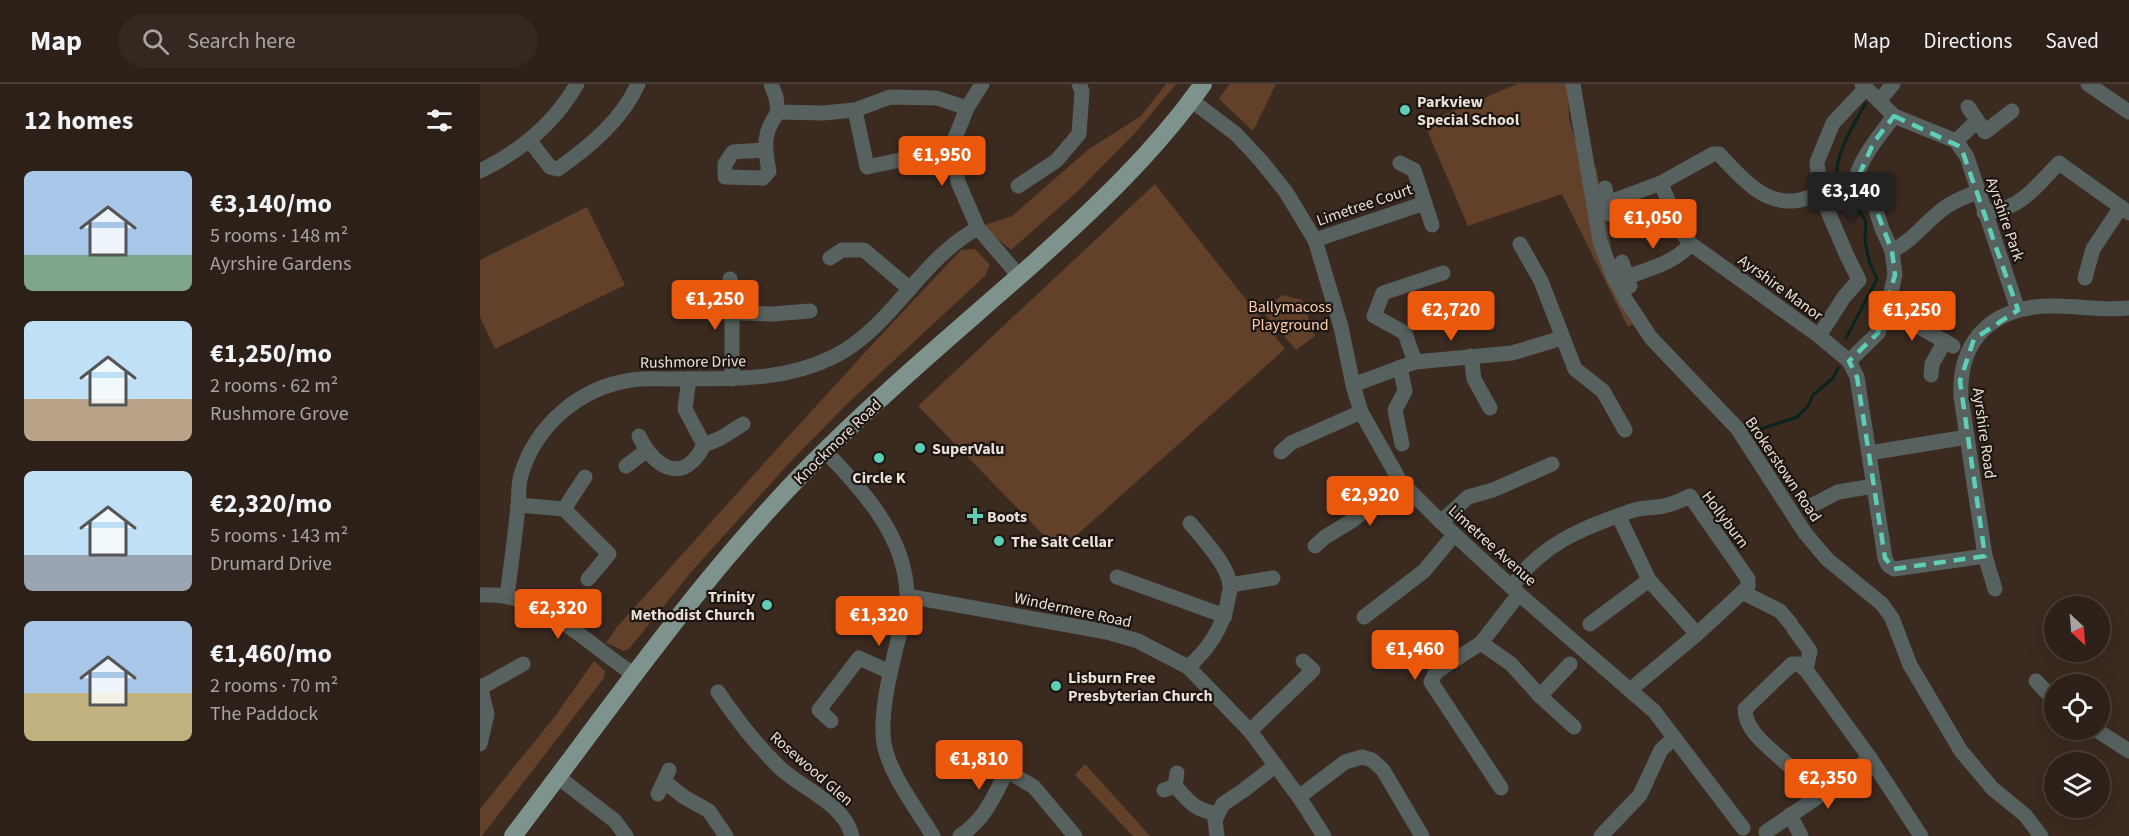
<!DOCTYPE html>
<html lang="en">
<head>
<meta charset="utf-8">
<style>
  body { margin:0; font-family:"Source Sans 3",sans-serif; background:#342821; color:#f1f3f6; height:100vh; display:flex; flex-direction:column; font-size:22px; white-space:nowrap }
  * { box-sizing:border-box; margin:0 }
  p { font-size:20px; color:#a6a3a2 }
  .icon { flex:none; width:33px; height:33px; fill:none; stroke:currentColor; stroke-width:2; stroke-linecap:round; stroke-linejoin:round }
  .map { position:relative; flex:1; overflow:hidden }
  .drawer { display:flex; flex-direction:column; background:#2c2018; width:480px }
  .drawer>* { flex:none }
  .needle { width:39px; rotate:154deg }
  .fabs { position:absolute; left:1564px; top:512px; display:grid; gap:12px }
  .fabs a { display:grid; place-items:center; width:66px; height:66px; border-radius:50%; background:#2c2018; box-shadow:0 6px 24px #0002,0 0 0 2px #483e37; font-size:30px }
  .price { position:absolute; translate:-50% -51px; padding:0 14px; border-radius:6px; background:#ea580c; color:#fff; font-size:20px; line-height:39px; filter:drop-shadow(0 2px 3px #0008) }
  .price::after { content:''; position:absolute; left:50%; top:36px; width:18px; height:14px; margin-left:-9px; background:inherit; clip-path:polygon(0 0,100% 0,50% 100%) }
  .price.on { background:#222; color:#fff }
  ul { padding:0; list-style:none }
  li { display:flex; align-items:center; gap:18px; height:150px; padding:0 24px }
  li span { display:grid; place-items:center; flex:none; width:168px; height:120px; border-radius:9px; color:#555 }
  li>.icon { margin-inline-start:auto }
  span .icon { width:72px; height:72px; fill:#fffc; stroke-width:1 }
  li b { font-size:26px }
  h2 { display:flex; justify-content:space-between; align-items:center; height:72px; padding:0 24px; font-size:26px }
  header { display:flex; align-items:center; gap:36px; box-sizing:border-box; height:84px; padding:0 30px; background:#2c2018; border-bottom:2px solid #483e37 }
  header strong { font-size:28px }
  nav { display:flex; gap:33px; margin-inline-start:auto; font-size:21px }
  .search { width:420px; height:54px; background:#342821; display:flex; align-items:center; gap:15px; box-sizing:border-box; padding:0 21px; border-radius:33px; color:#a6a3a2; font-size:22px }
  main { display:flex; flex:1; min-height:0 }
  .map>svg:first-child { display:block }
</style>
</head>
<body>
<header>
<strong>Map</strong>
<div class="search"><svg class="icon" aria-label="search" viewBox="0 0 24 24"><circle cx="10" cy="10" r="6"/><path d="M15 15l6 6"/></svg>Search here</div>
<nav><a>Map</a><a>Directions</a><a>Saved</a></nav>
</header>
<main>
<section class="drawer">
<h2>12 homes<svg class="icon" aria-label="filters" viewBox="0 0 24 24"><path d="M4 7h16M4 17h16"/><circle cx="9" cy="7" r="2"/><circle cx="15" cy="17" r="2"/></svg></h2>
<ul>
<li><span style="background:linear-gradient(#a9c7e8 70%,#7fa58c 0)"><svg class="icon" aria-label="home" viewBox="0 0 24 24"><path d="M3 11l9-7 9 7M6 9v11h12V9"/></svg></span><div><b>€3,140/mo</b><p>5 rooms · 148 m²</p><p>Ayrshire Gardens</p></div></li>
<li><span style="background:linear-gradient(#bfe0f5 65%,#b9a48a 0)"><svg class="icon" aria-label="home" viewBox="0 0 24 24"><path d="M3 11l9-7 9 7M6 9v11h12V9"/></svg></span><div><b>€1,250/mo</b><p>2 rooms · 62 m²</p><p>Rushmore Grove</p></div></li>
<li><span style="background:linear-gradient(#bfe0f5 70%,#9aa5b1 0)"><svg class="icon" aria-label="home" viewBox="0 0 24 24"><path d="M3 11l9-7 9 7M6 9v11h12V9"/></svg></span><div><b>€2,320/mo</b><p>5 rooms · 143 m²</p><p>Drumard Drive</p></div></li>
<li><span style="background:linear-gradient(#a9c7e8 60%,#c2b280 0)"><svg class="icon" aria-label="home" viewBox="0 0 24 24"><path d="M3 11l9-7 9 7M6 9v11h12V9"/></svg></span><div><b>€1,460/mo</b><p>2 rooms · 70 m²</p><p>The Paddock</p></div></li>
</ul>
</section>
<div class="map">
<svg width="1649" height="752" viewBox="0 0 1649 752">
  <rect width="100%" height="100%" fill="#3b2a20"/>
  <g fill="#624029">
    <polygon points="686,0 696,0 657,47 597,108 531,166 502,142 532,132 609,65 661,32"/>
    <polygon points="749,0 796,0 773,47 739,15"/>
    <polygon points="1037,0 1088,0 1089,35 1104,85 1116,83 1136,190 1164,233 1148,243 1082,110 988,142 944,39"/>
    <polygon points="675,100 805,265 579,467 438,322"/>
    <polygon points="107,123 145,201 15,265 0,233 0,176"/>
    <path d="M495 165 510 181 505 192 369 318 312 376 212 487 149 565 144 567 126 559 137 543C251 416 364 289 481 166Z"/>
    <polygon points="802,211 822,216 835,252 816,266 783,228"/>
    <polygon points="114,577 125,587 124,594 2,752 0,752 0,725 76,631"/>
    <polygon points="605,680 670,752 653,752 595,691"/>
  </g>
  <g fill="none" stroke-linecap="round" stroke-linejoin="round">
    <g stroke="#09231e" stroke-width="3">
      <path d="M1366 254 1397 195 1389 177 1385 156 1386 137 1376 123 1357 109C1352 73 1369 50 1385 20"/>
      <polyline points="1268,349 1317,333 1328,322 1333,311 1353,294 1358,284"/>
    </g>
    <g stroke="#57615f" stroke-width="15">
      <polyline points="291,0 296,13 298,28 343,29 375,26 410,13 457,14 487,24"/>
      <polyline points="502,0 487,24 473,59 478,98 498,144 539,192"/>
      <polyline points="1093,0 1120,157 1133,192 1146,216 1171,254 1257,344 1325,449 1347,475 1402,520 1412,534 1430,581 1481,667 1513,705 1545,731 1561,752"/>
      <polyline points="1382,0 1414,32 1476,57 1487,73 1538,226"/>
      <polyline points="1608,0 1649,28"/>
      <polyline points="711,16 756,50 782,78 806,108 835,156 861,243 873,301 881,328 920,397 961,438 1039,510 1174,627 1263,744"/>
      <polyline points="1399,17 1413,0"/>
      <polyline points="1488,23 1505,48 1532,27"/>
      <polyline points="375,26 387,83 420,76"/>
      <path d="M50 57 70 83 78 85C110 62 142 36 158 0"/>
      <polyline points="1476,57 1497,37"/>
      <path d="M284 66 253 68 245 80V93L283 94 289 87C284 62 283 49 298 28"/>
      <polyline points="920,79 934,86 952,141"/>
      <path d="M0 87C41 67 74 40 97 0"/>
      <polyline points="538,102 576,77 599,50 602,7 599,0"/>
      <polyline points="1125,104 1129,130"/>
      <path d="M1340 109C1332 112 1322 117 1313 117 1281 119 1259 91 1239 70H1233L1181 99 1199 145 1211 160 1339 252 1369 277 1377 293 1405 474 1408 481 1414 485 1505 472"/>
      <polyline points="1127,119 1181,99"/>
      <path d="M1504 129C1512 127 1520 126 1528 123 1548 115 1564 94 1579 79L1649 129"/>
      <polyline points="835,156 945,119"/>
      <polyline points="1040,160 1061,197 1095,285 1123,307 1145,346"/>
      <path d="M1412 167C1436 154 1443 140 1463 125 1473 117 1485 113 1497 108"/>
      <polyline points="350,174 362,166 384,166 430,205"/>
      <polyline points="1142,178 1150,202"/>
      <path d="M1147 193C1171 184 1194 179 1211 160"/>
      <polyline points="1605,194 1613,165 1641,123"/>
      <polyline points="250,195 252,205 252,295"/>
      <polyline points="1407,225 1473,262"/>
      <polyline points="252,229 293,230 330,227"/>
      <polyline points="1339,252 1364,213 1379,196 1367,172 1340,109 1337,78 1353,39 1386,4"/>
      <polyline points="991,272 994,295 1010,324"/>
      <path d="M1369 277 1398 249 1407 225 1415 191 1412 167 1402 145 1394 120 1375 100C1377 77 1401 50 1414 32"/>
      <polyline points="935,278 925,249 894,232 903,209 963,189"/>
      <polyline points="920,283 925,307 915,326 922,360"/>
      <polyline points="1451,291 1452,280 1465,257"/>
      <polyline points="209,295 205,325 224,361"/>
      <polyline points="873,301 935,278 1032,269 1082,254"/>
      <path d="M159 352C175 385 204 401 224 361L241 354 263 340"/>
      <path d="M345 367C383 407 425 451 427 510 428 526 417 556 414 573 408 597 400 635 404 659 409 690 437 725 453 752"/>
      <polyline points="801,368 811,359 881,328"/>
      <polyline points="1389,369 1487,353"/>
      <polyline points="146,382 166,367"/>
      <polyline points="38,421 84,425 129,470 108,495"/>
      <polyline points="1329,423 1358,408 1394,402"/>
      <polyline points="84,425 105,393"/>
      <polyline points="1139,433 1169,496 1217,550"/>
      <polyline points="961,438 988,413 1013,406 1072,380"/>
      <polyline points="835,462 845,453 873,436 920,397"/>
      <polyline points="637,493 745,532"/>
      <polyline points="750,501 793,494"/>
      <path d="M1032 503C1061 459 1104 444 1151 427 1161 423 1173 424 1184 422 1193 420 1202 416 1210 412L1268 495V503L1217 550 1150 606"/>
      <path d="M1515 505 1505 472 1481 313C1478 253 1516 221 1575 222 1600 222 1625 227 1649 224"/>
      <polyline points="1262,508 1300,527 1311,540"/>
      <path d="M0 511C61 506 107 561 155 591"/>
      <path d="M27 512C31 482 35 452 38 422 39 412 38 400 41 391 56 341 100 303 152 296 164 294 176 295 188 295 245 294 300 299 353 273 412 244 440 175 498 144"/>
      <polyline points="427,512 627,548 658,557 708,583 770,647 819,713 844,752"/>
      <polyline points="884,533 944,487 974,451"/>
      <polyline points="1110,540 1169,496"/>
      <polyline points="1314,545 1330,567 1326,586"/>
      <polyline points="1001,559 1031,580 1060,612 1094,643"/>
      <path d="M708 583C729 565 743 543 748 516 748 512 751 506 750 502 749 482 722 454 710 439"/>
      <polyline points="1556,597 1575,617"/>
      <polyline points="0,602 7,630 0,660"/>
      <polyline points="2,603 43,580"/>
      <path d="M238 608C258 637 274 658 299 683 322 705 364 719 372 752"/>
      <polyline points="1060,612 1090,580"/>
      <polyline points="351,637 339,626 379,574 410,588"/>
      <polyline points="1615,645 1649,667"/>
      <polyline points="770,647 833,586 823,577"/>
      <polyline points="527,687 554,703 595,752"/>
      <polyline points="78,693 135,737 146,752"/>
      <polyline points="185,698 204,713 229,727 246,752"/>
      <path d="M695 702C711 719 712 724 736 730"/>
      <polyline points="1021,704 951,598 956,588 1001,559 1039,510"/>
      <polyline points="684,706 695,702 697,689"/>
      <polyline points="178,710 189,686"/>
      <polyline points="819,713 865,678 882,673 892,676 903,686 942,752"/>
      <path d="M1336 714C1327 704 1319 692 1309 682 1293 666 1265 649 1265 625L1312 580H1318L1326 586 1390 674 1441 752"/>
      <polyline points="1310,731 1321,752"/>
      <polyline points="1286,748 1336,714 1390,674"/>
      <path d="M480 752C510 731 515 707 532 678"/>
      <polyline points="737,752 735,736 743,720 764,706 796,681"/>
      <polyline points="1121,752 1160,711 1181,666 1194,654"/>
    </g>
    <path stroke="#7e938e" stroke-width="18" d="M33 752C134 620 228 481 347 365 413 300 484 241 554 179 615 124 675 68 723 0"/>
  </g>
  <path fill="none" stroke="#5eceb7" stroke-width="4.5" stroke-dasharray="12 8" stroke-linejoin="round" d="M1414 32 1481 63 1538 226 1494 255 1480 297 1505 472 1414 485 1405 474 1377 293 1369 277 1398 249 1415 191 1412 167 1394 120 1375 100 1394 58Z"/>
  <g fill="#5eceb7" stroke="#1c1510" stroke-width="2">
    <circle cx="925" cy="26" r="6"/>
    <circle cx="440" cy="364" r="6"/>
    <circle cx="399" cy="374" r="6"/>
    <path d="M492 423h6v6h6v6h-6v6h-6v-6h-6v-6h6z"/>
    <circle cx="519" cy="457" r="6"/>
    <circle cx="287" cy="521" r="6"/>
    <circle cx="576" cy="602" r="6"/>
  </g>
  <g text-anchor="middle" stroke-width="4.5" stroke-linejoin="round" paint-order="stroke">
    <g font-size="16" font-weight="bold" fill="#ebe0d9" stroke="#1c1510" text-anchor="start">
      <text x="937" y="23">Parkview<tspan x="937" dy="18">Special School</tspan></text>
      <text x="452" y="370">SuperValu</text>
      <text x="399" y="399" text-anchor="middle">Circle K</text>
      <text x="507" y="438">Boots</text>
      <text x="531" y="463">The Salt Cellar</text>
      <text x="275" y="518" text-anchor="end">Trinity<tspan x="275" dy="18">Methodist Church</tspan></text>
      <text x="588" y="599">Lisburn Free<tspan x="588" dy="18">Presbyterian Church</tspan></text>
    </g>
    <g font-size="16" fill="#ebe0d9" stroke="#1c1510">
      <text transform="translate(884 120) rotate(-19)" y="6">Limetree Court</text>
      <text transform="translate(1526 135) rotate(71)" y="6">Ayrshire Park</text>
      <text transform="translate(1301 203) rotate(36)" y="6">Ayrshire Manor</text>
      <text transform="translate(213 277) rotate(-1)" y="6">Rushmore Drive</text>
      <text transform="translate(1505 349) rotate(82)" y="6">Ayrshire Road</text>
      <text transform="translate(357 357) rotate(-44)" y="6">Knockmore Road</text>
      <text transform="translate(1304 385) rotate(56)" y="6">Brokerstown Road</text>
      <text transform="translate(1246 435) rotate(53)" y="6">Hollyburn</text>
      <text transform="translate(1013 461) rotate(42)" y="6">Limetree Avenue</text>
      <text transform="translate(593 525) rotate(12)" y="6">Windermere Road</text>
      <text transform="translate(332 684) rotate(41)" y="6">Rosewood Glen</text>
    </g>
    <g font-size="16" fill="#feceae" stroke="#1c1510">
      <text x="810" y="228">Ballymacoss<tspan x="810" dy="18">Playground</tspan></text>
    </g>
  </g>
</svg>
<div class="fabs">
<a><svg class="needle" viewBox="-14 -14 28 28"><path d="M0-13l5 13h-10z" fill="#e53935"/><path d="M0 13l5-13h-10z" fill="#a6a3a2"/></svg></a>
<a><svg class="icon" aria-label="locate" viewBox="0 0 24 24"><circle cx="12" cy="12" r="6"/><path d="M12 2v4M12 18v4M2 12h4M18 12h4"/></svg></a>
<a><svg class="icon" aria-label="layers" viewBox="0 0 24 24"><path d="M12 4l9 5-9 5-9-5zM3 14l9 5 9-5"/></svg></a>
</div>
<b class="price" style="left:462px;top:103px">€1,950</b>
<b class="price on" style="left:1371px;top:139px">€3,140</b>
<b class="price" style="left:1173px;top:166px">€1,050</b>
<b class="price" style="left:235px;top:247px">€1,250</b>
<b class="price" style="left:971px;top:258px">€2,720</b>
<b class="price" style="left:1432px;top:258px">€1,250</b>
<b class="price" style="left:890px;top:443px">€2,920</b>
<b class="price" style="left:78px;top:556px">€2,320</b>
<b class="price" style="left:399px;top:563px">€1,320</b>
<b class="price" style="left:935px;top:597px">€1,460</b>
<b class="price" style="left:499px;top:707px">€1,810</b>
<b class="price" style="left:1348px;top:726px">€2,350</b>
</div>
</main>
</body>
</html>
